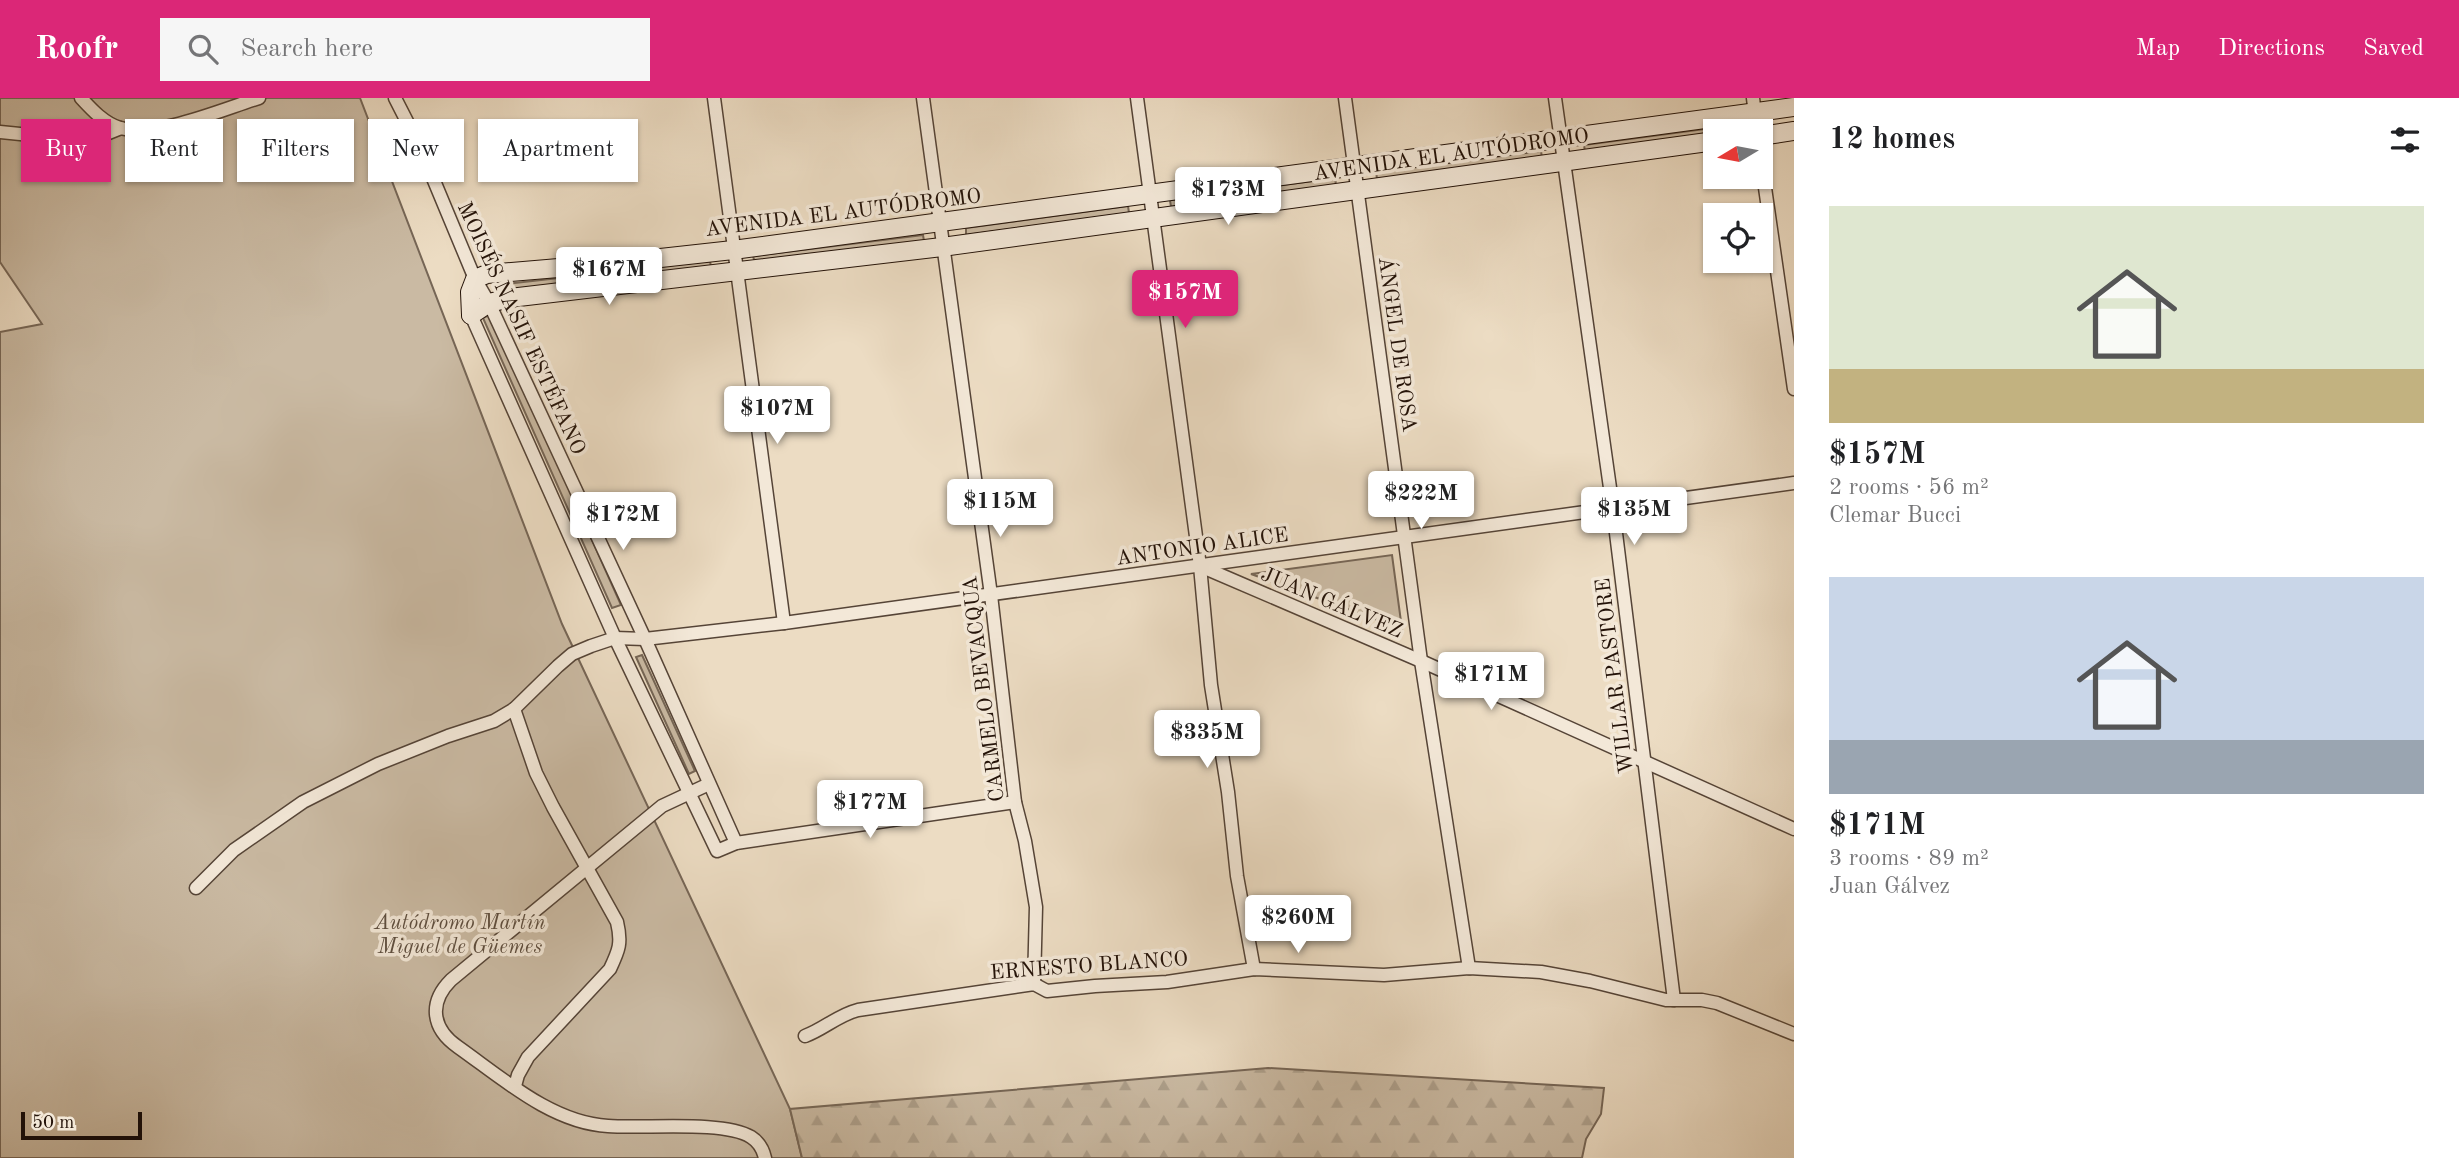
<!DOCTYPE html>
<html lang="en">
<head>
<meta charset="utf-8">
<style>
  body { margin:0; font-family:"Old Standard TT",serif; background:#f6f6f6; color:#202124; height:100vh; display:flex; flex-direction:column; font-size:26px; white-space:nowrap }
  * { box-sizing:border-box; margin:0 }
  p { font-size:23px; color:#757577 }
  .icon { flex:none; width:38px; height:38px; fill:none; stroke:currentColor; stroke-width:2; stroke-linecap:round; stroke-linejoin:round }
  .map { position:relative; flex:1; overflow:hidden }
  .panel { display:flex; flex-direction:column; background:#fff; width:665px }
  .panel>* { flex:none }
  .banner { position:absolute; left:21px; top:21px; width:665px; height:63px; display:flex; gap:14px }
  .needle { width:46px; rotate:260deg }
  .tools { position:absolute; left:1703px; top:21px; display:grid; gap:14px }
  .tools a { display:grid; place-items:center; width:70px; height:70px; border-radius:0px; background:#fff; box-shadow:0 2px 5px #0004; font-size:35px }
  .scale { position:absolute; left:21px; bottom:18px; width:121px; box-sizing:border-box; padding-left:7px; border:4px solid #231208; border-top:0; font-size:19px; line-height:24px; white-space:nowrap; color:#231208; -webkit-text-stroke:5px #f3e8d8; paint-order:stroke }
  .price { position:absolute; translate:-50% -60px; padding:0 16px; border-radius:7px; background:#fff; color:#222; font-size:23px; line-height:46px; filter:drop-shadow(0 2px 4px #0008) }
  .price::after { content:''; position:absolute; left:50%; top:42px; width:21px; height:16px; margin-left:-10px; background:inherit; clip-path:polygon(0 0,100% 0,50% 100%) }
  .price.current { background:#db2777; color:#fff }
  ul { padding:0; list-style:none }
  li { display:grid; align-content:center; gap:14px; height:371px; padding:0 35px }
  li span { display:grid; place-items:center; height:217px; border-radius:0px; color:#555 }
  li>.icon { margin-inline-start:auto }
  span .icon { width:126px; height:126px; fill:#fffc; stroke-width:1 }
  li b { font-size:30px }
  h2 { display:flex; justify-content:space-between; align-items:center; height:84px; padding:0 35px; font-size:30px }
  .chip { padding:0 24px; border-radius:0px; background:#fff; box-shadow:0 2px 5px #0004; font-size:24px; line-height:63px }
  .chip.current { background:#db2777; color:#fff }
  header { display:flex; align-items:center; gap:42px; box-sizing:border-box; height:98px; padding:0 35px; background:#db2777; color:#fff }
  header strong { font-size:33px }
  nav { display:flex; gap:38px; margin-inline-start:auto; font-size:24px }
  .search { width:490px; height:63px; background:#f6f6f6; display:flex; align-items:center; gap:18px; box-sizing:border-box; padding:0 24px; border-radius:0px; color:#757577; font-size:26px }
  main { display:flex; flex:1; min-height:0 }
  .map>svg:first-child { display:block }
</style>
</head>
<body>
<header>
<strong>Roofr</strong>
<div class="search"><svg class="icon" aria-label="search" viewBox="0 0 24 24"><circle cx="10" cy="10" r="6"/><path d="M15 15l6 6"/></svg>Search here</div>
<nav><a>Map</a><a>Directions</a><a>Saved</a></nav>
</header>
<main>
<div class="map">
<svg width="1794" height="1060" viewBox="0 0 1794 1060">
  <defs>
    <pattern id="forest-firs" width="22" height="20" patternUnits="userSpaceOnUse" patternTransform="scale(1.75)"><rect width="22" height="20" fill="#cabaa3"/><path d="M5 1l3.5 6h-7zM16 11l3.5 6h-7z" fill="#ad9f8b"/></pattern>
  </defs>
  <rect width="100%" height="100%" fill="#ecdcc3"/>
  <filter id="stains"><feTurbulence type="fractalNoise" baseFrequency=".00286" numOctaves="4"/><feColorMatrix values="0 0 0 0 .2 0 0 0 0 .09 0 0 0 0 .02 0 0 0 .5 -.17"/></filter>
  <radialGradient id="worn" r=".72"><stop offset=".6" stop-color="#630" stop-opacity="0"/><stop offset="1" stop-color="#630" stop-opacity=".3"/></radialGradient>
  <g fill="#cabaa3" stroke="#766656" stroke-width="2">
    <polygon points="0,0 360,0 562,526 790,1011 802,1060 0,1060 0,234 42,226 0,164"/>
    <polygon points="1735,27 1736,33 1715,33 1715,37 1585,54 1584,47"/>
    <polygon points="1541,53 1542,60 1377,81 1376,74"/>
    <polygon points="1335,80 1336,87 1171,109 1170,102"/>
    <polygon points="1128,108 1129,115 966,137 966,130"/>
    <polygon points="923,137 924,143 755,165 753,158"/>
    <polygon points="710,163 711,169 499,193 498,187"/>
    <polygon points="491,216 621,507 612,510 483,220"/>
    <polygon points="1392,457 1402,531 1251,476"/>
    <polygon points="642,557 695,673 689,676 636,559"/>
  </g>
  <polygon fill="url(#forest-firs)" stroke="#766656" stroke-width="2" points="1268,970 1604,990 1601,1016 1586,1041 1582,1060 802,1060 790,1011"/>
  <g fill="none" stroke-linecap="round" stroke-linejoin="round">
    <defs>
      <g id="street">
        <path d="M81 0C92 12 104 25 120 30 157 40 223 11 259 0"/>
        <polyline points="395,0 420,49 475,181 489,205 645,541 736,745"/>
        <polyline points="714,0 784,525"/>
        <polyline points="923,0 991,497 1015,704 1025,743 1036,809 1034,886"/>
        <polyline points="1137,0 1200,468 1211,587 1228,694 1237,778 1254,871"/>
        <polyline points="1345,0 1421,563 1469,870"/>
        <polyline points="1555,0 1613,411 1674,902"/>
        <polyline points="1753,0 1757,33"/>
        <polyline points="0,34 89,43 121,30"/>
        <polyline points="1760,55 1794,291"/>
        <polyline points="471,217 615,540 717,753 736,745 1015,704"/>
        <polyline points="1200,468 1421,563 1794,731"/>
        <path d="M709 686 662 708 451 882C428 905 432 931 458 949 502 980 552 1025 608 1028 643 1031 723 1022 751 1039 759 1044 763 1051 765 1060"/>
        <polyline points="196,790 234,752 303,704 378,666 448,638 494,623 514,611"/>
        <path d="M805 938C824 931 838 917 858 912L1034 886 1047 893 1095 888 1167 884 1254 871 1384 877 1469 870 1541 874 1590 883 1666 902H1702L1717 905 1794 936"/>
        <path d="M515 988 518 977 528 959 610 871C619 852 622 845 617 824L553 709 536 675 514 611 558 568 572 556 591 548 615 540 645 541 784 525 1794 385"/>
      </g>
      <g id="secondary">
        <polyline points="1760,38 1794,33"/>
        <polyline points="471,217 470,194 475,181 487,176 606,166 733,152 1794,9"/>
        <polyline points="471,217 489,205 510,200 942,149 1715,43"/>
      </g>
    </defs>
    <use href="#street" stroke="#554437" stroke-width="15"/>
    <use href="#secondary" stroke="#231208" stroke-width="20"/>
    <use href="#street" stroke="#f3e8d8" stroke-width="12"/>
    <use href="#secondary" stroke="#f3e8d8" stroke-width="18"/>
  </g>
  <g text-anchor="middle" stroke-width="7" stroke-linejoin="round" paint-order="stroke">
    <g font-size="21" fill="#231208" stroke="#f3e8d8">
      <text transform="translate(1451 56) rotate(-8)" y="7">AVENIDA EL AUTÓDROMO</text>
      <text transform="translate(843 114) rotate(-7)" y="7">AVENIDA EL AUTÓDROMO</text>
      <text transform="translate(522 230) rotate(65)" y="7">MOISÉS NASIF ESTÉFANO</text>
      <text transform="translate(1398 246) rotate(82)" y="7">ÁNGEL DE ROSA</text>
      <text transform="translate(1202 448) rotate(-8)" y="7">ANTONIO ALICE</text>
      <text transform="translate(1332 504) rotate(23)" y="7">JUAN GÁLVEZ</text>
      <text transform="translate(1614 578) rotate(-97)" y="7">WILLAR PASTORE</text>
      <text transform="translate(983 591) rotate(-97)" y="7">CARMELO BEVACQUA</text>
      <text transform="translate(1089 867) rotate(-4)" y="7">ERNESTO BLANCO</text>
    </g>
    <g font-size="21" font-style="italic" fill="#5d4d3e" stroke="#f3e8d8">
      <text x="460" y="831">Autódromo Martín<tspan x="460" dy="24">Miguel de Güemes</tspan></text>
    </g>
  </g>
  <rect width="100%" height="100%" filter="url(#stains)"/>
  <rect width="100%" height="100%" fill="url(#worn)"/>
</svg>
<div class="tools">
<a><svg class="needle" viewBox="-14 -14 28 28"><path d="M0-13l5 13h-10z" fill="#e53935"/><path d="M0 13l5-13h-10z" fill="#757577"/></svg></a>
<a><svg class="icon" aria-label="locate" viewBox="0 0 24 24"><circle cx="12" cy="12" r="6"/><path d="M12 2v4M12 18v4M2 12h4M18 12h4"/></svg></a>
</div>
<div class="scale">50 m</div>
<b class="price" style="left:1228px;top:129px">$173M</b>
<b class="price" style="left:609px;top:209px">$167M</b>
<b class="price current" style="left:1185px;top:232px">$157M</b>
<b class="price" style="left:777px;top:348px">$107M</b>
<b class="price" style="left:1421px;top:433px">$222M</b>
<b class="price" style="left:1000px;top:441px">$115M</b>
<b class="price" style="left:1634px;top:449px">$135M</b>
<b class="price" style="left:623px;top:454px">$172M</b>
<b class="price" style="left:1491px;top:614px">$171M</b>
<b class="price" style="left:1207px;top:672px">$335M</b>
<b class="price" style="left:870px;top:742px">$177M</b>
<b class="price" style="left:1298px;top:857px">$260M</b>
<div class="banner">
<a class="chip current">Buy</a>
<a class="chip">Rent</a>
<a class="chip">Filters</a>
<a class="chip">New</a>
<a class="chip">Apartment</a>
</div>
</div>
<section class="panel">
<h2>12 homes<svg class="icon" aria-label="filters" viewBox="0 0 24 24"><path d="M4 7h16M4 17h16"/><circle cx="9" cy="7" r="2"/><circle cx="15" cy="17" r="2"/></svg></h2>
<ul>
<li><span style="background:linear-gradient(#dfe7d0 75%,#c2b280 0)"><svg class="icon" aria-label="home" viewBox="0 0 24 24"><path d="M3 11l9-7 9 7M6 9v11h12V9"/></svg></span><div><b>$157M</b><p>2 rooms · 56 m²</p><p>Clemar Bucci</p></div></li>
<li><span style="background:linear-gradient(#c9d6e8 75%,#9aa5b1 0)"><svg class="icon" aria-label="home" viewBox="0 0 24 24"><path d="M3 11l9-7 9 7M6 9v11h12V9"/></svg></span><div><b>$171M</b><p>3 rooms · 89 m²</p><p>Juan Gálvez</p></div></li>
</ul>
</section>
</main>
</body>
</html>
